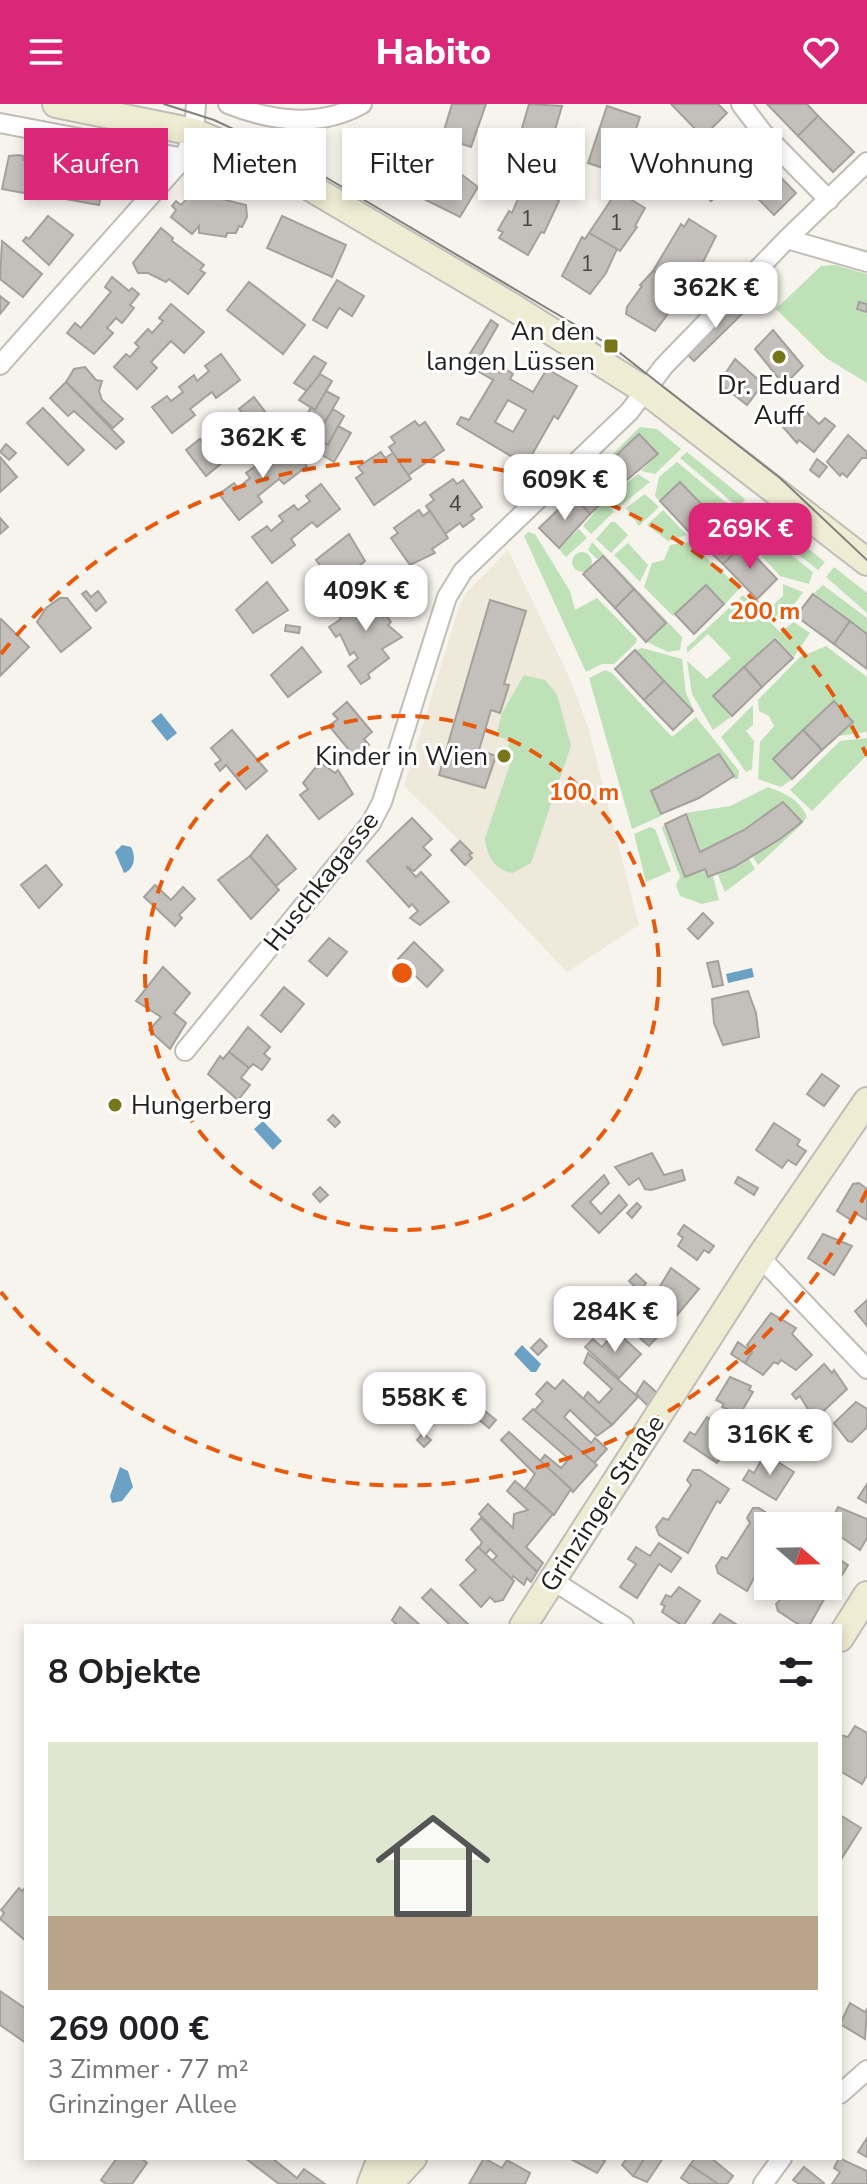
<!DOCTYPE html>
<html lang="de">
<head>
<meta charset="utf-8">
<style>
  body { margin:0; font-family:"Nunito Sans",sans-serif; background:#f2f2f2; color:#202124; height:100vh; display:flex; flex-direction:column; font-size:30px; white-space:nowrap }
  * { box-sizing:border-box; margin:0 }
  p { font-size:26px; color:#757577 }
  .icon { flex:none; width:44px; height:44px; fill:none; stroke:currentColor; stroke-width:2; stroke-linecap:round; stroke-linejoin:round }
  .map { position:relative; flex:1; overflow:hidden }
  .panel { position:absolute; left:24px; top:1520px; width:818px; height:536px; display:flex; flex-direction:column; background:#fff; border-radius:0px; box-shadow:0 4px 12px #0003 }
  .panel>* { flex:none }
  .banner { position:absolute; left:24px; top:24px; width:820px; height:72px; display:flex; gap:16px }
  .needle { width:52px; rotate:110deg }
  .tools { position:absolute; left:754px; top:1408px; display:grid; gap:16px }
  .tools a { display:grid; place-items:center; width:88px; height:88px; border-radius:0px; background:#fff; box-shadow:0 4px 12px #0003; font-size:40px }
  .price { position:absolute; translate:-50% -68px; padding:0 18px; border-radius:16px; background:#fff; color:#222; font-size:26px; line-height:52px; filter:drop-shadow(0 2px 4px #0008) }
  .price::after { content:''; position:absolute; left:50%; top:48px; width:24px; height:18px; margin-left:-12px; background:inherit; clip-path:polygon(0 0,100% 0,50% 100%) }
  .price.active { background:#db2777; color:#fff }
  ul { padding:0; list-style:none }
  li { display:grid; align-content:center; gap:16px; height:424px; padding:0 24px }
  li span { display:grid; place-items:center; height:248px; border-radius:0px; color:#555 }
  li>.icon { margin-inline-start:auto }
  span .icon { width:144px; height:144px; fill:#fffc; stroke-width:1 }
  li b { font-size:34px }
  h2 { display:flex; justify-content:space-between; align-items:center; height:96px; padding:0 24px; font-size:34px }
  .pill { padding:0 28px; border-radius:0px; background:#fff; box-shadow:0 4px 12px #0003; font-size:28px; line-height:72px }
  .pill.active { background:#db2777; color:#fff }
  header { display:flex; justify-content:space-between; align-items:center; height:104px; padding:0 24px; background:#db2777; color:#fff; font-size:36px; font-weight:800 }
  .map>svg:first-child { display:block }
</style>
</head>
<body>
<header><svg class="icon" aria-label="menu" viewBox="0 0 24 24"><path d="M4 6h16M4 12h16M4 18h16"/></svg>Habito<svg class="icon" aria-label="heart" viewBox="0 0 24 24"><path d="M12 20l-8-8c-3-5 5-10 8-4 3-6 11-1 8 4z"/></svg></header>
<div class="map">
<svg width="867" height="2080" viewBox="0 0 867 2080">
  <rect width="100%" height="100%" fill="#f7f4ee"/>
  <polygon fill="#efe9db" points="508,446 571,577 588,623 639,821 567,868 451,746 460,737 404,682 459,503 466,489"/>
  <g fill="#bfe1b8">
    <polygon points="835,161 867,170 867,279 826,254 776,205 821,162"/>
    <polygon points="640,323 657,325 681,345 655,370 641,367 658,350 639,330 538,423"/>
    <polygon points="687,348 745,395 739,404 680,354"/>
    <polygon points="677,358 736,407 721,421 681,378 660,397 655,392 659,373"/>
    <polygon points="638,370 650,378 618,404 608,394"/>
    <polygon points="645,390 659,403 639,422 626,404"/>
    <polygon points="604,397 614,408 591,430 583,422"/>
    <polygon points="751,399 825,458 818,466 743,407"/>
    <polygon points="663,406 687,431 668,437 647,421"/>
    <polygon points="739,411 813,468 809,480 780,472 757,447 754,450 750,446 752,442 731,419"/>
    <polygon points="611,418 615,418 628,431 611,449 596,435"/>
    <polygon points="579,425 587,434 566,453 559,445"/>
    <polygon points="528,428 535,430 570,487 575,506 597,494 637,535 636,539 614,560 602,560 586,568 524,432"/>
    <polygon points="592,438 682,533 680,546 668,548 647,538 667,519 603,451 597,455 588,446"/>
    <polygon points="689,438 740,484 725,500 706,480 673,512 644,483 652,459 664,456 670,441"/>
    <polygon points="628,439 648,461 640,478 614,451"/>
    <circle cx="582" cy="458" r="10"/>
    <polygon points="834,463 867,489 867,509 826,473"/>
    <polygon points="783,480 803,488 791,505 786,503 775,513 768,506 783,492"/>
    <polygon points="823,481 867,514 867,529 814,489"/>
    <polygon points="743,491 780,528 794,518 810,529 794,553 775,533 713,592 731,613 713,626 692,590 687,557 707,575 731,554 708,530 687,549 687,543"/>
    <polygon points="826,542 867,573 867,628 839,632 853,618 834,597 773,655 791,676 781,683 758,675 760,638 774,622 769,612 759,607 758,596 800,553"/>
    <polygon points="642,544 682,555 686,589 694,607 635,546"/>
    <polygon points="605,566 612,569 672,633 696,613 739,667 738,675 734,675 719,650 651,687 661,712 632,725 589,574"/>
    <path d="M524 571 545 576 557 590 571 642 531 759 513 769C494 766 487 752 485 734L514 648 507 645 510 636 496 632 502 609Z"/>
    <polygon points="753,601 753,621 746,627 754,637 752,665 746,668 721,633"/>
    <polygon points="867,634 867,651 812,707 790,686 840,637"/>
    <path d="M768 683C785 689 800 696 807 713L801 721 758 761 753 753 802 718 784 697 744 725 701 747 686 709 730 702Z"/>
    <polygon points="664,721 684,773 704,766 708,774 713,772 719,796 702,800 680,792 676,781 680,773 662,724"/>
    <polygon points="650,723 655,725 671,767 646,778 634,730"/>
    <polygon points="749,755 755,765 725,788 718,771"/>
  </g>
  <g fill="#6ba1c5">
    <polygon points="161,609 177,629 167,637 151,617"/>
    <path d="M122 741 131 743C136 752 135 765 124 769L115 748Z"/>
    <polygon points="752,864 754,873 728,879 726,870"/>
    <polygon points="263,1017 282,1037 273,1046 254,1025"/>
    <polygon points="522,1241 541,1260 536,1268 531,1268 514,1250"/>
    <polygon points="120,1363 128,1367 133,1383 122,1397 112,1399 110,1392"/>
  </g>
  <g fill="#c3bfba" stroke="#a4a09b" stroke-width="2" fill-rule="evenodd">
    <polygon points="452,0 486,0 471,43 442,33"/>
    <polygon points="529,0 562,2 546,57 515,48"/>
    <polygon points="671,0 718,0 727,9 703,33"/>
    <polygon points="767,0 807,0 818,12 798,32"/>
    <polygon points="607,2 640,13 621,70 588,59"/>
    <polygon points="818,12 854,48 833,68 798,32"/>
    <polygon points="721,37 749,67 742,74 738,70 711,97 686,72"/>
    <polygon points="18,51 24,52 23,56 33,58 34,54 48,60 43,88 36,87 35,91 2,85 9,52"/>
    <polygon points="762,54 796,89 774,111 740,76"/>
    <polygon points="435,58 453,68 454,65 478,83 460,113 422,94 424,91 417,87"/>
    <polygon points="59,61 113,71 108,94 101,92 99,101 54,93"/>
    <polygon points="530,81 559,97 544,129 541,128 528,151 499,134 503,128 498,126 509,107 512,109 522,85 526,87"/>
    <polygon points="617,87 645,104 635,122 637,123 620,147 589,129"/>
    <polygon points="193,88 246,101 247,113 242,123 239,122 236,129 227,129 226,133 199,129 199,122 192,130 171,113 176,106 172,102 176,97 181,101"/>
    <polygon points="48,112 73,131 49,161 23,137 26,133 29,135"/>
    <polygon points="282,112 346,141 332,173 267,144"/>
    <polygon points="689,115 716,132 699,166 696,164 684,185 653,167 681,120 684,123"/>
    <polygon points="161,124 173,134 172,137 204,161 200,166 205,169 188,190 169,175 166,178 148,169 138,169 133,159"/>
    <polygon points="589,129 617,145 606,169 590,190 562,172 582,133 585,135"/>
    <polygon points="2,137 42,170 23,193 0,175"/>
    <polygon points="653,167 680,183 669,201 673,203 655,227 626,210 627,203 642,182 640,181"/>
    <polygon points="112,173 129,187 132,184 139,190 130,201 134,204 122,219 116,214 107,224 113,229 94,250 67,229 75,219 81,224 111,188 105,183"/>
    <polygon points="337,176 364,192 352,212 339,204 327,224 313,216"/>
    <polygon points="249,178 305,221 283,250 227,206"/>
    <polygon points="0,192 9,199 0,210"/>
    <polygon points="739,195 748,204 694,257 685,248"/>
    <polygon points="859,198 867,200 867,208 857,205"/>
    <polygon points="171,200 204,228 184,249 171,237 151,258 157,264 137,285 114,263 126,250 130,253 139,243 135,239 148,225 152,229 163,217 159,214"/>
    <path d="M491 216 498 221 478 256 501 269 504 264 513 270 510 275 533 288 547 265 577 282 558 315 554 312 526 361 457 320 461 313 469 316 493 276 464 259ZM508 296 526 306 513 328 495 318Z"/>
    <polygon points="773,226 803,262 784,281 755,245"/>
    <polygon points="221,250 240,276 216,294 212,288 190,305 195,311 172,329 152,303 167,292 171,297 183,288 179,283 194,271 197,277 209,267 205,262"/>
    <polygon points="314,252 326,259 309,288 294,279"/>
    <polygon points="735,255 763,280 747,301 719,279"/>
    <polygon points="85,263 96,276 102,277 99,287 102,296 123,315 113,324 66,278 74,265"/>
    <polygon points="320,270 332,277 315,306 299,296"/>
    <polygon points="66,278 124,338 116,345 74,307 68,312 50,294"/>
    <polygon points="326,287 339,294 322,323 305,314 311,303 315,306"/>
    <polygon points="254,293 273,318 250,337 246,331 224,348 228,354 206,372 186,346 200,335 204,340 216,331 212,326 227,314 231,320 243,310 239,305"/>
    <polygon points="800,302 819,320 825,314 835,322 814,348 799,336 797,339 783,323"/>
    <polygon points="43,304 84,346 68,361 27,319"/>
    <polygon points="333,305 344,312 328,341 311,331 317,321 322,323"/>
    <polygon points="415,317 419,322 425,318 444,346 408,371 389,343 395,339 391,333"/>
    <polygon points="338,322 351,329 334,358 317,348 323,338 328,341"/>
    <polygon points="639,330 658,350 622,380 605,362"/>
    <polygon points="848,331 867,348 867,354 862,354 847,373 842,369 840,372 827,358"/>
    <polygon points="288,337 307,362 284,380 279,375 258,392 262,398 239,416 219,390 234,379 238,384 250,374 246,369 261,358 265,363 276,354 272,349"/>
    <polygon points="6,340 16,349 9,356 0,348"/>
    <polygon points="381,348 385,354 393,349 411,375 374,401 356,374 363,369 358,363"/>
    <polygon points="0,353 17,373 0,388"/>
    <polygon points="817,355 827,363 819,373 810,366"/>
    <polygon points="603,360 622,380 590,410 572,390"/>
    <polygon points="453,375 457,380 463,376 482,403 471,411 474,415 463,423 460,419 445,430 426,402 434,396 430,391"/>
    <polygon points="680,378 710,409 690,429 660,397"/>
    <polygon points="321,380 340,405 317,423 312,418 291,435 295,441 272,459 252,433 267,422 271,427 283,417 279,412 294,401 298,406 310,397 306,392"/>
    <polygon points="573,392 590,410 559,444 539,424"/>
    <polygon points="419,406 423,412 430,407 448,434 432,445 435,449 410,461 391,434 398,429 394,424"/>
    <polygon points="710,409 725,425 730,419 747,437 723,460 690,429"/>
    <polygon points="0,414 8,423 0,430"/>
    <polygon points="349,430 365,457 335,481 316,456"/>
    <polygon points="747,437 752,443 749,446 777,475 757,495 723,460"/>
    <polygon points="603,452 634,485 615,504 583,470"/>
    <polygon points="267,478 288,506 253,529 236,506"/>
    <polygon points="373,481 389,502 380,509 383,513 386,511 391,518 388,521 402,533 382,545 389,554 368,570 370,574 361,580 348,562 358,554 354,548 350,551 340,530 336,533 329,523 341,515 339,512 345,507 342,503 351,496 354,501"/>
    <polygon points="706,481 724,500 694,530 675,510"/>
    <polygon points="634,485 666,519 646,538 615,504"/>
    <polygon points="86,487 91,493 98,487 106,498 96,507 82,490"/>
    <polygon points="813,490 850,517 834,540 796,512"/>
    <polygon points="60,494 67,494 91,524 61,548 37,518 46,504"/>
    <polygon points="490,496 526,507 504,580 509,581 500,609 491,606 479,646 496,652 485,684 439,671"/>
    <polygon points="1,515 29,543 0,572 0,516"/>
    <polygon points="850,517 867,530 867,565 834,540"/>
    <polygon points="286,521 300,523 299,529 285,527"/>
    <polygon points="775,535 793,554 762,583 744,563"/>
    <polygon points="302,543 321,568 288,593 271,571"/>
    <polygon points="635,546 664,577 644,596 615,565"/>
    <polygon points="744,563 762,583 732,612 713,592"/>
    <polygon points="664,577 693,607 673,626 644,596"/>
    <polygon points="834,597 853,618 822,646 803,626"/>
    <polygon points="347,598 372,628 364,635 369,641 355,653 329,622 338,615 333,610"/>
    <polygon points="232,626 267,667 246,685 226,661 220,667 215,660 221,656 211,644"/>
    <polygon points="803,626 822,646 792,675 773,655"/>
    <polygon points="719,650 734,672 699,694 661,710 651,687"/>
    <polygon points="320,658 335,669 338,666 353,690 319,715 300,691 308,685 303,679"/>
    <polygon points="783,698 802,718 780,735 734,763 708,773 705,765 685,773 665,720 686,710 700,748 744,726"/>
    <polygon points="412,714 432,735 423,743 431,751 414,767 406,762 416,773 421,768 449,798 420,821 410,814 418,807 412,800 409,803 367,757"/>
    <polygon points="267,731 296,765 276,782 250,752"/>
    <polygon points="460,737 472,749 469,751 472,754 465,761 451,746"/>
    <polygon points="250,752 279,786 251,815 218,776"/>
    <polygon points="46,761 62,781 39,804 21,781"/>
    <polygon points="155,781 171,796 183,783 195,795 179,811 182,814 175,822 144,793"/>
    <polygon points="703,809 713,819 698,835 688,825"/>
    <polygon points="329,834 347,848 327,872 309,857"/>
    <polygon points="414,838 443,866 427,883 398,855"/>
    <polygon points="718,857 723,881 713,883 707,859"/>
    <polygon points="163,863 190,889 174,909 186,919 170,945 149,926 161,913 136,897"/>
    <polygon points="284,883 304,900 281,928 261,911"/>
    <polygon points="748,887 756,909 759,933 723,941 714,919 712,895"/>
    <polygon points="248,923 270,943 264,950 270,955 262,966 253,960 249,964 229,948"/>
    <polygon points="229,948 249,964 241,974 250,981 238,996 208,970 220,952 223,955"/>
    <polygon points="822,970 839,982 824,1002 807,990"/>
    <polygon points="333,1011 340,1018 335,1023 328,1016"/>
    <polygon points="774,1019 800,1036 797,1041 806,1047 796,1061 788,1056 782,1064 756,1046"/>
    <polygon points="652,1049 664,1071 682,1066 685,1076 651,1086 645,1085 639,1074 629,1081 615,1063"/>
    <polygon points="604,1071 609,1079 590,1098 601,1110 619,1091 627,1101 599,1129 572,1102"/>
    <polygon points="738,1073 758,1084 754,1091 735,1079"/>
    <polygon points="859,1079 867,1085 867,1116 855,1109 851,1116 837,1107 853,1080"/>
    <polygon points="320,1083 328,1091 320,1098 313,1090"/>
    <polygon points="637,1099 641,1103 632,1114 627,1109"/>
    <polygon points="684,1121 714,1142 709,1149 704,1146 697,1156 678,1142 683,1134 678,1130"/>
    <polygon points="823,1130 852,1142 834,1171 808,1154"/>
    <polygon points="671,1164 699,1185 672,1217 629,1177 636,1170 646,1179 642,1184 653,1194"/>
    <polygon points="647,1194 672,1217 649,1242 624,1220"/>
    <polygon points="867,1196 867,1222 855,1207"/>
    <polygon points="771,1209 796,1224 792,1230 812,1251 796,1266 781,1256 778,1260 774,1258 763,1271 745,1259 752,1248 747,1241"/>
    <polygon points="616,1227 641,1250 619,1274 585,1243 593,1235 602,1243"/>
    <polygon points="540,1235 547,1242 538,1251 531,1244"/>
    <polygon points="738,1238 752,1248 745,1259 731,1250"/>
    <polygon points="588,1249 638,1293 612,1321 583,1295 588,1288 599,1299 612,1285 584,1259"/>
    <polygon points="824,1260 832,1269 834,1266 847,1285 815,1315 811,1305 809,1307 800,1292 796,1295 792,1290"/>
    <polygon points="730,1273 751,1282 749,1286 753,1288 740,1310 722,1303 724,1300 716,1296"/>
    <polygon points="563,1276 612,1321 597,1332 570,1306 564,1313 591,1339 595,1334 607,1345 594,1359 534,1307 543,1297 536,1290 547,1278 555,1285"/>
    <polygon points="644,1277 657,1289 648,1302 636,1290"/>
    <polygon points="856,1298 867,1305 867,1323 852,1338 848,1337 834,1319"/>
    <polygon points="533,1305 597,1361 573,1388 540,1357 545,1351 561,1364 569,1355 523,1315"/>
    <polygon points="485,1307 496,1316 489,1324 478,1315"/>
    <polygon points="707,1313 735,1331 717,1359 684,1337 690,1328 695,1331"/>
    <polygon points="509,1328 571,1385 554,1411 525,1385 535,1370 501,1336"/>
    <polygon points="423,1329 431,1336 424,1343 417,1336"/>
    <polygon points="765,1350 794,1368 776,1396 743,1376 749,1366 754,1369"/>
    <polygon points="693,1366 700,1366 729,1385 720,1399 717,1397 688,1449 659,1431 656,1423 663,1414 668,1416 691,1381 687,1376"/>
    <polygon points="515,1377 553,1410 526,1443 543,1459 537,1468 479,1410 488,1400 513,1424 514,1410 528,1406 507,1387"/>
    <polygon points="867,1380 867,1399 858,1394"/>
    <polygon points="838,1403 867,1415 867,1434 860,1446 822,1420 827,1410 833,1414"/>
    <polygon points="753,1404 759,1404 787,1422 768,1422 768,1448 747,1487 718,1469 716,1462 722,1453 727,1455 750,1419 747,1414"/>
    <polygon points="481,1414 537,1468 531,1478 527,1474 524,1481 513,1472 511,1475 491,1458 497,1452 490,1445 485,1451 478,1446 482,1438 471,1425"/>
    <polygon points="659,1439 681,1454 671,1468 659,1460 637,1494 620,1483 636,1460 628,1455 636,1443 650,1452"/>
    <polygon points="478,1443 514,1477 503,1496 495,1498 490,1493 481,1503 460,1481 476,1466 466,1456"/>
    <polygon points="828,1448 848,1461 839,1476 836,1474 809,1522 801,1522 778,1507 776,1500 794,1482 828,1482"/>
    <polygon points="679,1483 700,1497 683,1522 662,1508 665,1502 661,1500 666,1491 671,1493"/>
    <polygon points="431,1485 470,1522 451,1522 422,1494"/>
    <polygon points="400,1503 421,1522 398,1522 392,1516"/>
    <polygon points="720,1510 739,1522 711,1522"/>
    <polygon points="855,1622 867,1629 867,1671 862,1680 840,1667 840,1631 848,1633"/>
    <polygon points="840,1711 861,1724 840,1757"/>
    <polygon points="26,1783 26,1837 0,1815 4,1809 1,1806 19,1784 22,1787"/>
    <polygon points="0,1887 26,1905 26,1939 0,1921"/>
    <polygon points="850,1899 865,1908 867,1905 865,1935 840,1920"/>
    <polygon points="867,2034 867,2053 858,2048"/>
    <polygon points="117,2054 141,2054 147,2059 132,2080 106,2080 101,2076"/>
    <polygon points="245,2054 272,2054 297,2074 304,2065 325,2080 279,2080"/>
    <polygon points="484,2054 502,2064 507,2056 530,2069 525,2080 469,2080"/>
    <polygon points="569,2054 600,2054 605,2057 597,2069"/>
    <polygon points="627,2054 645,2054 633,2072 622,2061"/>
    <polygon points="645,2054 663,2054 647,2078 633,2072"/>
    <polygon points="695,2054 711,2054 733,2072 727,2080 718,2080 690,2061"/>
    <polygon points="839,2054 867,2067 867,2080 832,2080 840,2068 834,2064"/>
    <polygon points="690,2061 718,2080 690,2080 681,2074"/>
    <polygon points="804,2063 824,2079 823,2080 799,2080 793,2076"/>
  </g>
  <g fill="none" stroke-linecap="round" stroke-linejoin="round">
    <defs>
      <g id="street">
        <path d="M228 0C271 17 320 24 362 0"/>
        <polyline points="741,0 763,29 829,96"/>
        <polyline points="0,19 184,54"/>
        <polyline points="787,135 867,158"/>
        <polyline points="0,261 184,54 194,28 196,0"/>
        <polyline points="185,947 371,719 382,698 447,493 463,467 629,308 664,262 787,135 867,58"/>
        <polyline points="760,1153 867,1265"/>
        <polyline points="552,1476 624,1522"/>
        <polyline points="840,1990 867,1966"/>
        <polyline points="763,2080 782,2054"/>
      </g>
      <g id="secondary">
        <polyline points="56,0 194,28 274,62 511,202 646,287 867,458"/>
        <polyline points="523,1522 760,1153 867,997"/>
        <polyline points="840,1534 867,1491"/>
        <polyline points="371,2080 381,2054"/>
        <polyline points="389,2080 413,2054"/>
      </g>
    </defs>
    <use href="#street" stroke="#bfbdb6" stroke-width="22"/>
    <use href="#secondary" stroke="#bfbdb6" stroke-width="30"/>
    <use href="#street" stroke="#fff" stroke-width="18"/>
    <use href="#secondary" stroke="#eeecd3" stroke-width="26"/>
    <polyline stroke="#82807d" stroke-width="2" points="164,0 214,16 283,48 611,242 780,374 867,456"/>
  </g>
  <g fill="none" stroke="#e8590c" stroke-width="4" stroke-dasharray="14 10">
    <circle cx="402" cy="869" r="257"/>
    <path d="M867 1086A513 513 0 0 1 1 1188M1 550A513 513 0 0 1 867 652"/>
  </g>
  <g fill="#77761b" stroke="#fff" stroke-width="3">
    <rect x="603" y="234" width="16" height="16" rx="4"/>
    <circle cx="779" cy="253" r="8"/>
    <circle cx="504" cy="652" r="8"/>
    <circle cx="115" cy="1001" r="8"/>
  </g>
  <g text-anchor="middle" stroke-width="6" stroke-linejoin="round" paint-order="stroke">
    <g font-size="22" fill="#494744">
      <text x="527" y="122">1</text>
      <text x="616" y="126">1</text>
      <text x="587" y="167">1</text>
      <text x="455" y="407">4</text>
    </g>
    <g font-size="26" fill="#201f1d" stroke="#fff" text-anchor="end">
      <text x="595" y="236">An den<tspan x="595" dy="30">langen Lüssen</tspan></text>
      <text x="779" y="290" text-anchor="middle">Dr. Eduard<tspan x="779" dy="30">Auff</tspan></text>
      <text x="488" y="661">Kinder in Wien</text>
      <text x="131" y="1010" text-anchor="start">Hungerberg</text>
    </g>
    <g font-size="26" fill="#201f1d" stroke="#fff">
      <text transform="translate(321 777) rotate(-52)" y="9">Huschkagasse</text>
      <text transform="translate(602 1399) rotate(-57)" y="9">Grinzinger Straße</text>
    </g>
  </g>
  <circle cx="402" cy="869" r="12" fill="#e8590c" stroke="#fff" stroke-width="4"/>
  <g font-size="24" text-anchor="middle" font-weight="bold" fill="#e8590c" stroke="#fff" stroke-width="6" stroke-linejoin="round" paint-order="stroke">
    <text x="765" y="515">200 m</text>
    <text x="584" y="696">100 m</text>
  </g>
</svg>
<div class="tools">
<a><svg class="needle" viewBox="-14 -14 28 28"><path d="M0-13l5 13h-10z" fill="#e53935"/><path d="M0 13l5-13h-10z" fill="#757577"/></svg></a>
</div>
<b class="price" style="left:716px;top:226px">362K €</b>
<b class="price" style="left:263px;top:376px">362K €</b>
<b class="price" style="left:565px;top:418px">609K €</b>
<b class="price active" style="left:750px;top:467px">269K €</b>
<b class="price" style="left:366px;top:529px">409K €</b>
<b class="price" style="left:615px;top:1250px">284K €</b>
<b class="price" style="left:424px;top:1336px">558K €</b>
<b class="price" style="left:770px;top:1373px">316K €</b>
<div class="banner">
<a class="pill active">Kaufen</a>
<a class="pill">Mieten</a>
<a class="pill">Filter</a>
<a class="pill">Neu</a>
<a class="pill">Wohnung</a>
</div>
<section class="panel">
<h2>8 Objekte<svg class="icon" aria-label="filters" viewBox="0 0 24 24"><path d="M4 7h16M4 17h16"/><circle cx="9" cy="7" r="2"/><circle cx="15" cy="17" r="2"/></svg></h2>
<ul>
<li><span style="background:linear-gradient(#dfe7d0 70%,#b9a48a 0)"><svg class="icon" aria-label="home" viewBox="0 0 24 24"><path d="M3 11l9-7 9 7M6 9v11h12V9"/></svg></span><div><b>269 000 €</b><p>3 Zimmer · 77 m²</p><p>Grinzinger Allee</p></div></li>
</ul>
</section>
</div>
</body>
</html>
